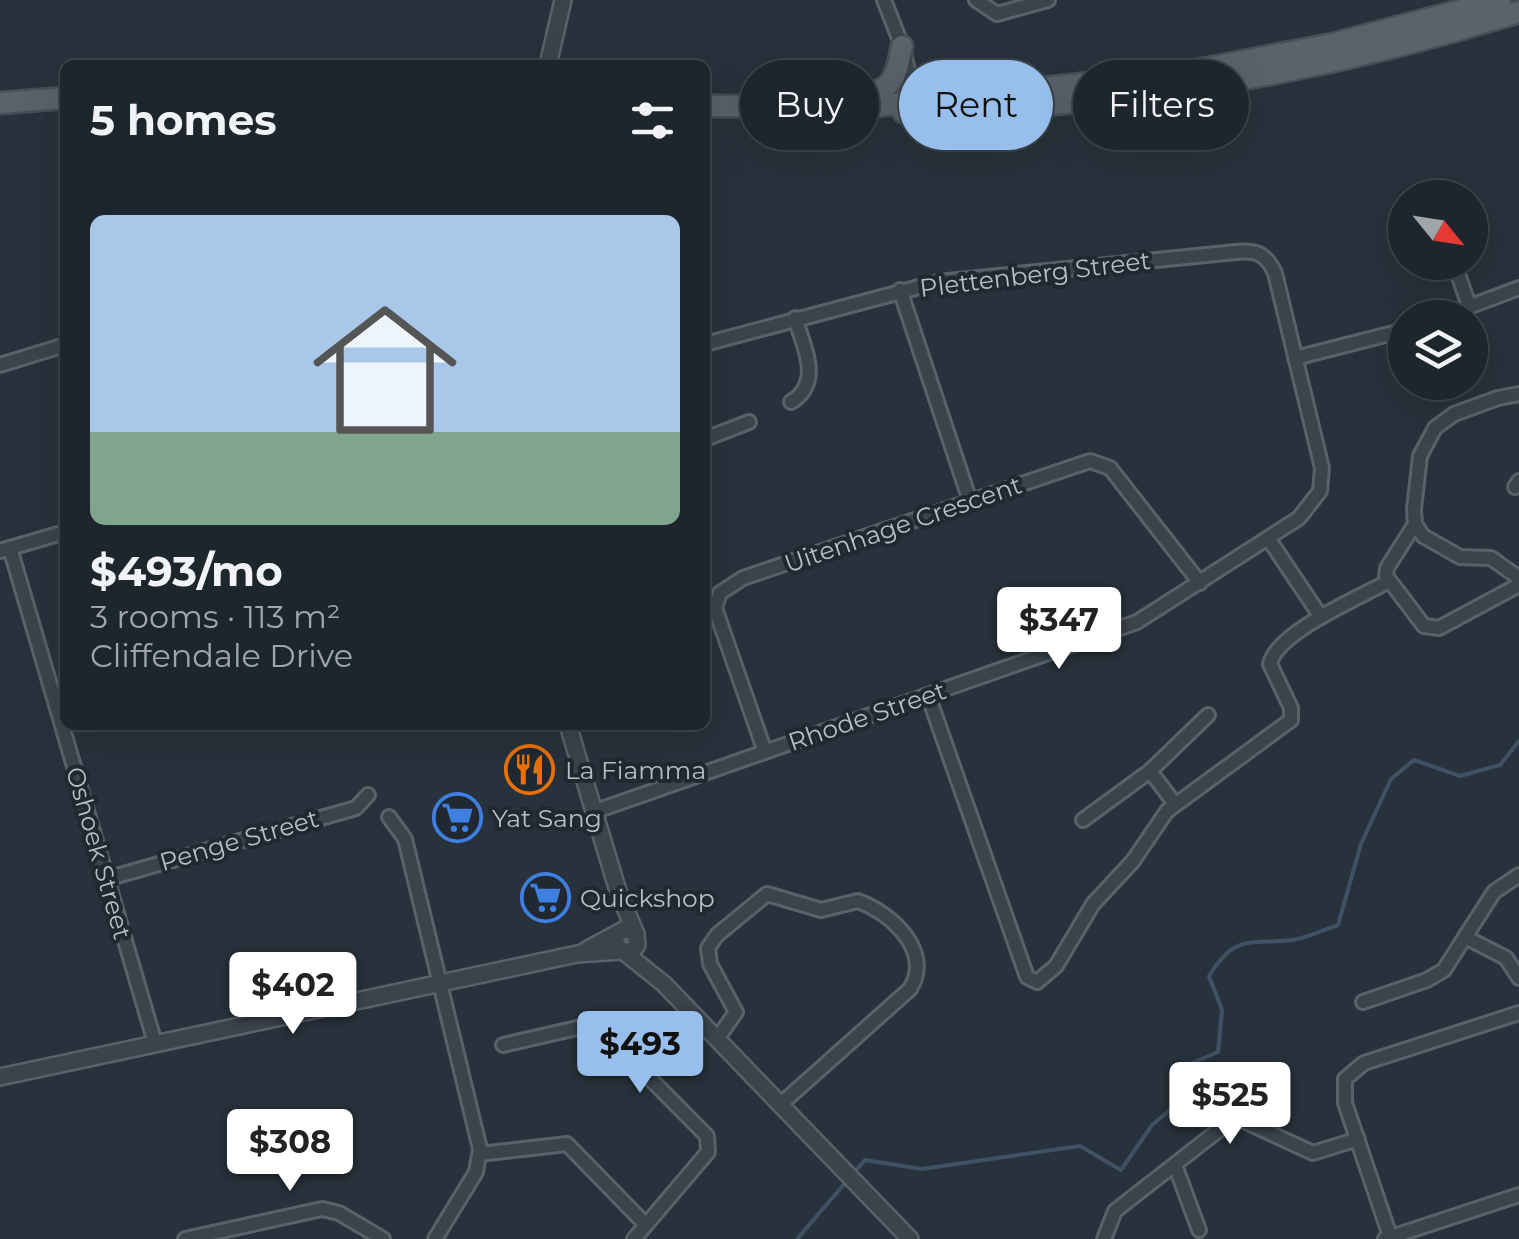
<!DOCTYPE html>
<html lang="en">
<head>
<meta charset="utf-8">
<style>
  body { margin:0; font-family:Montserrat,sans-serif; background:#2b3239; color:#f1f3f6; height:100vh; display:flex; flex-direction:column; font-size:38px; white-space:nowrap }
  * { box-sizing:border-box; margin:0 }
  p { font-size:32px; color:#a1a5aa }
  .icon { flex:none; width:55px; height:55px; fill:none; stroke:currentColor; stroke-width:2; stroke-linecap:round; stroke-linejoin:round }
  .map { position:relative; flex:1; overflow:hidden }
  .panel { position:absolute; left:60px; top:60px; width:650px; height:670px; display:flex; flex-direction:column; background:#1e262d; border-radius:15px; box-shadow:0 10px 40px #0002,0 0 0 2px #3c4349 }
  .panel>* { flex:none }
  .banner { position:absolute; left:740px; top:60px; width:628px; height:90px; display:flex; gap:20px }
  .needle { width:65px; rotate:120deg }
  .fabs { position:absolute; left:1388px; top:180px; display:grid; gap:20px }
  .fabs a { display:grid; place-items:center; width:100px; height:100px; border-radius:50%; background:#1e262d; box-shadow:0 10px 40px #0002,0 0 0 2px #3c4349; font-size:50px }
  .price { position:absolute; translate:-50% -85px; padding:0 22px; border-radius:10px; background:#fff; color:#222; font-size:32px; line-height:65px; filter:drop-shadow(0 2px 5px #0008) }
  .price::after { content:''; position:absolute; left:50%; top:60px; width:30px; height:22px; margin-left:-15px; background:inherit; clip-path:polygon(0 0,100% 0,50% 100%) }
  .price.on { background:#98beeb; color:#111 }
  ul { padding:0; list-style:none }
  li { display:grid; align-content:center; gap:20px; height:530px; padding:0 30px }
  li+li { border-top:2px solid #3c4349 }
  li span { display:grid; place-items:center; height:310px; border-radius:15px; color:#555 }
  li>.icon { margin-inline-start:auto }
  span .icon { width:180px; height:180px; fill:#fffc; stroke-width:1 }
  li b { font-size:42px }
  h2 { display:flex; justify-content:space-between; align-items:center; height:120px; padding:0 30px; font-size:42px }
  .tag { padding:0 35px; border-radius:45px; background:#1e262d; box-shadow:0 10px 40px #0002,0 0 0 2px #3c4349; font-size:35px; line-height:90px }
  .tag.on { background:#98beeb; color:#111 }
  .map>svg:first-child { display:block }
</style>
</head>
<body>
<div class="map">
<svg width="1519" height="1239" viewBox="0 0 1519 1239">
  <rect width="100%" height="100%" fill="#28323c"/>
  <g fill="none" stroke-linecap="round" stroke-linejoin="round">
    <g stroke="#405163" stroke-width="4">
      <path d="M852 1175 865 1160 922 1169 1080 1146 1121 1170 1152 1125 1188 1095 1180 1068 1218 1052 1222 1010 1209 976C1236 933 1248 945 1292 940 1307 938 1323 930 1338 925L1361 844 1391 779 1414 760 1460 776 1500 765 1519 741"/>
      <polyline points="797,1239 846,1182"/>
    </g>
    <defs>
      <g id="minor">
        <polyline points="884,0 902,46 917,106"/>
        <polyline points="976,0 997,14 1048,0"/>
        <polyline points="1454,262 1469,306"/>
        <polyline points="900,290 970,501"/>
        <polyline points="1439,318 1519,288"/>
        <polyline points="1295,358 1405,330"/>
        <polyline points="0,365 65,345"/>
        <polyline points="1519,394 1498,398 1454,414 1435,428 1420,456 1414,509 1415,524 1423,536 1460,557 1491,558 1519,578"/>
        <path d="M791 402C823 383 804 347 795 318"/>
        <polyline points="705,439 749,422"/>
        <polyline points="1515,487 1519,481"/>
        <polyline points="1415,524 1387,568 1386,576 1424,626 1439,628 1519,585"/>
        <polyline points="1268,538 1321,617"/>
        <polyline points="10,548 155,1043"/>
        <polyline points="0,551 65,532"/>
        <path d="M928 695 1027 977 1037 982 1056 966 1093 904 1133 861 1167 811 1291 720V708L1270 664C1277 632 1359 598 1389 581"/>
        <polyline points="765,752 715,608 720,593 743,578 1090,461 1110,468 1200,583"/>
        <polyline points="1150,771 1208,715"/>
        <path d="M593 812 1137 622 1299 518 1320 491 1322 468 1275 273C1266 254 1257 250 1236 252L938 282 705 344"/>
        <polyline points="389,817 405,839 480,1149 476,1172 435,1239"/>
        <polyline points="1083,820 1150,771 1175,804"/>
        <polyline points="106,879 356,808 368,795"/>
        <polyline points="1465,937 1494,892 1519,875"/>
        <polyline points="1363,1002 1427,980 1444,970 1465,937 1506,958 1519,978"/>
        <path d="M717 1039 736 1012 710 964 708 948 717 935 767 894 821 910 858 901C893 914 933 952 910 989L781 1104"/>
        <polyline points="503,1045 586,1026 601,1029 707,1136 708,1152 634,1239"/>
        <polyline points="480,1154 567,1144 646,1225"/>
        <polyline points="1175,1165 1199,1230"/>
        <polyline points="185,1239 322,1209 339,1213 383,1239"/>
        <polyline points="1104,1239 1115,1211 1229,1122 1244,1121 1313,1153 1358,1139"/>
        <polyline points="1385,1239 1519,1195"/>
        <polyline points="1391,1239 1345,1103 1345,1079 1364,1063 1519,1013"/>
      </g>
      <g id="tertiary">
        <polyline points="548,65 563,0"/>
        <polyline points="568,725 618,891 636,934"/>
        <polyline points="586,950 625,929 636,934 637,945 632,951 622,951 616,945 616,936"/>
        <polyline points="624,952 664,984 910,1239"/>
        <polyline points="0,1077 577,954 622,951"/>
      </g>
      <g id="primary">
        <path d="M854 101C891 88 895 85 902 46"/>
        <polyline points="0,103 65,98"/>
        <polyline points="705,106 867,107 1182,73 1333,44 1500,0"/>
        <path d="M903 112C953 116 1006 108 1056 104 1213 90 1368 59 1519 12"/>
      </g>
    </defs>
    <use href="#minor" stroke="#59616a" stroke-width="18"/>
    <use href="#tertiary" stroke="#59616a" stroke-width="20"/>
    <use href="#primary" stroke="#474f58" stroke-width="25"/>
    <use href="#minor" stroke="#3b434c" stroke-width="12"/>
    <use href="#tertiary" stroke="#3b434c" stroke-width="15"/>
    <use href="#primary" stroke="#5a626c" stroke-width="20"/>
  </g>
  <defs>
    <symbol id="restaurant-ring" viewBox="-11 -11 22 22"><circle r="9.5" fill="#202831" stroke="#e8710a" stroke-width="1.5"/><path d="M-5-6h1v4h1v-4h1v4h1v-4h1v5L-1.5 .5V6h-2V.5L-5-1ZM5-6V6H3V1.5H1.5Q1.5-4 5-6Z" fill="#e8710a"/></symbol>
    <symbol id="supermarket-ring" viewBox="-11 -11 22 22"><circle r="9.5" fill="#202831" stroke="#3f7fe0" stroke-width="1.5"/><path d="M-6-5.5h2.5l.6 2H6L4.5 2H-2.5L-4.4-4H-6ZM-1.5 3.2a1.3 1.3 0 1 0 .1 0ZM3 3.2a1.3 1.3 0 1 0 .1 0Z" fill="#3f7fe0"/></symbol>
  </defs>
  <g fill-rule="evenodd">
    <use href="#restaurant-ring" x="502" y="742" width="55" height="55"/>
    <use href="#supermarket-ring" x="430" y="790" width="55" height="55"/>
    <use href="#supermarket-ring" x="518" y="870" width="55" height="55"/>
  </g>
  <g text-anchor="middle" stroke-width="8" stroke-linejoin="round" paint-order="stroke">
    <g font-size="25" fill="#b7bec7" stroke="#202831">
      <text transform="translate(1035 274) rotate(-7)" y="9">Plettenberg Street</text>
      <text transform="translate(903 524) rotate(-19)" y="9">Uitenhage Crescent</text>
      <text transform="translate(867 716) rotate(-19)" y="9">Rhode Street</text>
      <text transform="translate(239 840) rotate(-16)" y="9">Penge Street</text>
      <text transform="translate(99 853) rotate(74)" y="9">Oshoek Street</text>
    </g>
    <g font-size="25" fill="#b7bec7" stroke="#202831" text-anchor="start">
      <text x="565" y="779">La Fiamma</text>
      <text x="492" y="827">Yat Sang</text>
      <text x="580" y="907">Quickshop</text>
    </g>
  </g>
</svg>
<div class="fabs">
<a><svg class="needle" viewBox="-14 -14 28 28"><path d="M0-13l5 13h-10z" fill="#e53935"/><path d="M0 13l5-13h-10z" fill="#a1a5aa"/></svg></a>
<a><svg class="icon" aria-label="layers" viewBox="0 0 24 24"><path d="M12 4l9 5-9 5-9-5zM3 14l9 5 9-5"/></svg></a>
</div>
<b class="price" style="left:1059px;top:672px">$347</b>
<b class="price" style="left:293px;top:1037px">$402</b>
<b class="price on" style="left:640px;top:1096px">$493</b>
<b class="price" style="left:1230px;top:1147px">$525</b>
<b class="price" style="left:290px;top:1194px">$308</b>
<div class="banner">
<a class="tag">Buy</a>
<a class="tag on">Rent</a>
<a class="tag">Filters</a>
</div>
<section class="panel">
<h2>5 homes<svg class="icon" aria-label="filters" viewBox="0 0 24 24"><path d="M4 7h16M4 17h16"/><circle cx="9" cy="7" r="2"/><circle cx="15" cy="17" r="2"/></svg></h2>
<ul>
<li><span style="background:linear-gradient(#a9c7e8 70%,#7fa58c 0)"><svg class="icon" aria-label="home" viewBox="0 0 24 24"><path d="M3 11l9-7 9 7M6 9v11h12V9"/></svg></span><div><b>$493/mo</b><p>3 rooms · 113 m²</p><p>Cliffendale Drive</p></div></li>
</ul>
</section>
</div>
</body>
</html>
